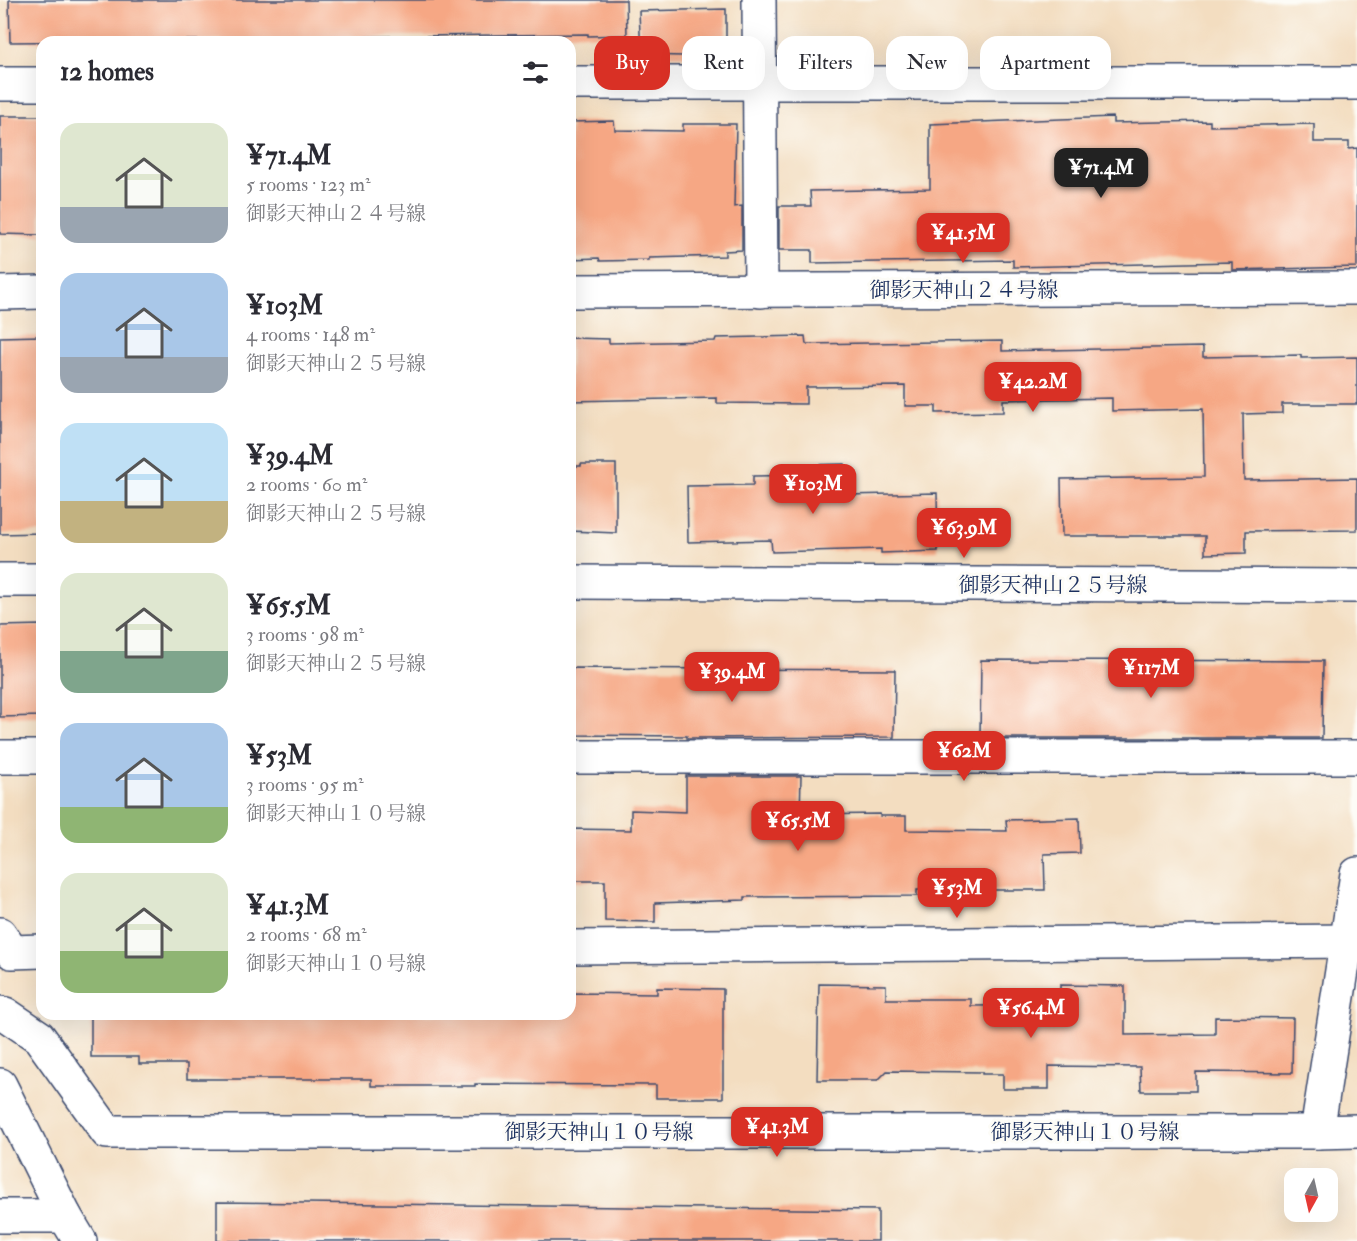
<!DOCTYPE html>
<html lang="en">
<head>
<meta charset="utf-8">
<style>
  body { margin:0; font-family:"IM FELL Double Pica","Noto Serif JP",serif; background:#f7f7f7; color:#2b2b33; height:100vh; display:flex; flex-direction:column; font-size:22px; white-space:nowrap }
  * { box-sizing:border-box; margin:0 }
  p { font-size:20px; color:#7c7c81 }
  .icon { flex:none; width:33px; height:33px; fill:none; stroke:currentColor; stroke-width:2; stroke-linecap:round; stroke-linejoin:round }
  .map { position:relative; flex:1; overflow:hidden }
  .details { position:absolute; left:36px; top:36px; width:540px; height:984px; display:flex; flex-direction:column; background:#fff; border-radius:18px; box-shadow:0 6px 24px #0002 }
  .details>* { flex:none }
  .top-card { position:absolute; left:594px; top:36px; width:570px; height:54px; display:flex; gap:12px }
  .needle { width:39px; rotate:188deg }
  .controls { position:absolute; left:1284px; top:1168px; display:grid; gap:12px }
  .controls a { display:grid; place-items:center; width:54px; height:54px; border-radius:12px; background:#fff; box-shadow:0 6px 24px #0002; font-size:30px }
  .price { position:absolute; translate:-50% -51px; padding:0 14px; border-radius:12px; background:#d93025; color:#fff; font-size:20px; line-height:39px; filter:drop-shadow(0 2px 3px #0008) }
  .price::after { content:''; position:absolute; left:50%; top:36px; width:18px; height:14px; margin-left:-9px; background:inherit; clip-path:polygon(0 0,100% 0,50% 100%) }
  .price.on { background:#222; color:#fff }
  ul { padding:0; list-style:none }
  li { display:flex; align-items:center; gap:18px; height:150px; padding:0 24px }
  li span { display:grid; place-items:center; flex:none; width:168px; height:120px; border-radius:18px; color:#555 }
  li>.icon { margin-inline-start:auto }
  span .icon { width:72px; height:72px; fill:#fffc; stroke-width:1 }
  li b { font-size:26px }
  h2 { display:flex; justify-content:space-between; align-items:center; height:72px; padding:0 24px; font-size:26px }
  .chip { padding:0 21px; border-radius:18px; background:#fff; box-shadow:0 6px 24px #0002; font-size:21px; line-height:54px }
  .chip.on { background:#d93025; color:#fff }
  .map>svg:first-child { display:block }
</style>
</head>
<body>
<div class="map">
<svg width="1357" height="1241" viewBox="0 0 1357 1241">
  <rect width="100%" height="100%" fill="#fdfcf7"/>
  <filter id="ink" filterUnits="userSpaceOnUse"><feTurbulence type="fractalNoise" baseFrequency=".0167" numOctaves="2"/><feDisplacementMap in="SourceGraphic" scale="12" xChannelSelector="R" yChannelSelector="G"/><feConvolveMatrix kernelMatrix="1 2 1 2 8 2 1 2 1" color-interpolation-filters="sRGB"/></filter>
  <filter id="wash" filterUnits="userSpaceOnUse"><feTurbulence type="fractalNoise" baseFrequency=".008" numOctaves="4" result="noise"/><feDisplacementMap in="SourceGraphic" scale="24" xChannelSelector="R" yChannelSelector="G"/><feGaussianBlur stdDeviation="1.35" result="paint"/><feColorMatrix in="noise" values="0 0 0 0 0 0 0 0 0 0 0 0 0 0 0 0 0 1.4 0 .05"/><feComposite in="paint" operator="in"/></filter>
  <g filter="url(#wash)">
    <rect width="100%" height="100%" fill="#f3ddc0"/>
    <g id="blocks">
      <g fill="#f6a784">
        <polygon points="9,0 626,0 627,35 588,36 588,34 341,37 341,40 293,42 222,42 222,40 10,42"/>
        <polygon points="726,9 726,57 641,55 639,11"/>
        <polygon points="0,116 42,116 41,235 0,234"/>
        <polygon points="1113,117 1113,123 1210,121 1210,126 1314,124 1314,142 1349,142 1349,149 1357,148 1357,267 1232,270 1232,262 1013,267 1013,260 812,263 812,250 779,250 779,206 811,206 810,191 930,189 930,124"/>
        <polygon points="614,121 615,130 683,131 683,124 736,124 734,207 742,206 742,250 725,251 725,256 649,258 649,260 600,261 599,258 570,259 570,122"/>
        <polygon points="41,336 42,533 0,534 0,337"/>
        <polygon points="805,336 806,344 1002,341 1002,351 1203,347 1203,357 1301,355 1301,358 1357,357 1357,404 1282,404 1282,413 1243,414 1244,480 1357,478 1357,530 1246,531 1246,553 1205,554 1205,536 1062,536 1061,479 1204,477 1203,409 1112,411 1112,398 1003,400 1003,412 936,413 936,406 905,406 905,386 806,387 806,404 717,403 717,398 570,401 570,338 609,339 609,343 715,341 716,338"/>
        <polygon points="581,464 616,464 616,533 570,531 570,466 581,466"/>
        <polygon points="845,464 846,495 937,493 938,551 881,553 881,549 772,552 771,540 688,542 687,486 753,485 753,476 804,475 804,465"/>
        <polygon points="42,625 42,716 0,717 0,626"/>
        <polygon points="981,660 1323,661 1322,738 980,738"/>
        <polygon points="570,668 895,670 894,737 687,738 687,736 570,735"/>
        <polygon points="686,776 801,776 800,815 880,814 880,816 906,816 906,830 1007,831 1006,820 1079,818 1080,853 1044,854 1045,890 917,890 917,896 745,897 745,900 655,903 655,922 605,921 605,881 570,881 570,829 631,830 631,810 686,812"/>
        <polygon points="819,984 886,985 886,999 971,999 971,1006 1060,1005 1060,985 1125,986 1125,1035 1215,1034 1215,1017 1293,1018 1292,1073 1196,1072 1196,1091 1141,1091 1140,1067 1049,1066 1049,1089 1003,1089 1003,1074 982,1074 982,1072 887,1071 878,1080 817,1080"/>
        <polygon points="657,988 723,989 723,1098 656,1098 656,1085 475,1084 475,1086 371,1086 371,1079 187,1079 187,1064 139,1064 139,1057 91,1057 91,1014 570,1014 570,993 657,994"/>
        <polygon points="217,1202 878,1210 878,1241 217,1241"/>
      </g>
    </g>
  </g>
  <g filter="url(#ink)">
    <use href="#blocks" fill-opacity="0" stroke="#3b496d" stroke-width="1.5"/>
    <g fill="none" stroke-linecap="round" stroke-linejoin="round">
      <defs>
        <g id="minor">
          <polyline points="759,0 761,291"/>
          <polyline points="570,83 1357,83"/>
          <polyline points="0,84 42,84"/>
          <polyline points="570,291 1357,288"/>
          <polyline points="0,293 42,292"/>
          <polyline points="0,580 42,580"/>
          <polyline points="570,582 1357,586"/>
          <polyline points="0,757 42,757"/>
          <polyline points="570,757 1357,757"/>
          <polyline points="0,934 12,952 42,951"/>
          <polyline points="570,947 1357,941"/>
          <polyline points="0,1013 5,1014 39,1037 107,1132 1317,1132 1357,874"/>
          <polyline points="0,1085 65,1216 80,1241"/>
          <polyline points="1317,1132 1357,1131"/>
          <polyline points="0,1216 65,1216"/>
        </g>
      </defs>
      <use href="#minor" stroke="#3b496d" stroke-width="36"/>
      <use href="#minor" stroke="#fff" stroke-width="33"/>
    </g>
  </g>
  <g text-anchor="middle" stroke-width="6" stroke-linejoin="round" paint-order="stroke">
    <g font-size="21" fill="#1b2f5e" stroke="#fdfcf7">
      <text x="964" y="297">御影天神山２４号線</text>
      <text x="1053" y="592">御影天神山２５号線</text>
      <text x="599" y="1139">御影天神山１０号線</text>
      <text x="1085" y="1139">御影天神山１０号線</text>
    </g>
  </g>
</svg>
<div class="controls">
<a><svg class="needle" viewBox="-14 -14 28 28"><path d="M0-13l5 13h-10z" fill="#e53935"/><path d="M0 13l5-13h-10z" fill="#7c7c81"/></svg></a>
</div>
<b class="price on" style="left:1101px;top:199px">¥71.4M</b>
<b class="price" style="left:963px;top:264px">¥41.5M</b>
<b class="price" style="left:1033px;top:413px">¥42.2M</b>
<b class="price" style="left:813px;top:515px">¥103M</b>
<b class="price" style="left:964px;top:559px">¥63.9M</b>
<b class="price" style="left:1151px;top:699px">¥117M</b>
<b class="price" style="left:732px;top:703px">¥39.4M</b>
<b class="price" style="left:964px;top:782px">¥62M</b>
<b class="price" style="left:798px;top:852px">¥65.5M</b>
<b class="price" style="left:957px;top:919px">¥53M</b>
<b class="price" style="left:1031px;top:1039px">¥56.4M</b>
<b class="price" style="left:777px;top:1158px">¥41.3M</b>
<div class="top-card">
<a class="chip on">Buy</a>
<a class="chip">Rent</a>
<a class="chip">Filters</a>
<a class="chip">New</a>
<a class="chip">Apartment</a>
</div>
<section class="details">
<h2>12 homes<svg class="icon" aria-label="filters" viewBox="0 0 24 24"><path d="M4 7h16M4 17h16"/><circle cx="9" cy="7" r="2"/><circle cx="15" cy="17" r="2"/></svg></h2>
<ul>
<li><span style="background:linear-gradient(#dfe7d0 70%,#9aa5b1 0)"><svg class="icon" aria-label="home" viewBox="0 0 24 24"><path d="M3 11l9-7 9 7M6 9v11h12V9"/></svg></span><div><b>¥71.4M</b><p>5 rooms · 123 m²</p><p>御影天神山２４号線</p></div></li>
<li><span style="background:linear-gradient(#a9c7e8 70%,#9aa5b1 0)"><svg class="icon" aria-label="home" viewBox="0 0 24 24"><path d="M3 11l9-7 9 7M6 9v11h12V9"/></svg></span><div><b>¥103M</b><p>4 rooms · 148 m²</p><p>御影天神山２５号線</p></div></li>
<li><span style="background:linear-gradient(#bfe0f5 65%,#c2b280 0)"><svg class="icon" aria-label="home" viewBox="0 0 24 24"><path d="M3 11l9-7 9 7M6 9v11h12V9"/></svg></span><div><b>¥39.4M</b><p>2 rooms · 60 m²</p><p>御影天神山２５号線</p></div></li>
<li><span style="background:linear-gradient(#dfe7d0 65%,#7fa58c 0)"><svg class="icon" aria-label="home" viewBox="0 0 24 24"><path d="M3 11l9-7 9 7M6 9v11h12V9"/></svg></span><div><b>¥65.5M</b><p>3 rooms · 98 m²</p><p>御影天神山２５号線</p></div></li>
<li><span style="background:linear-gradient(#a9c7e8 70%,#8fb573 0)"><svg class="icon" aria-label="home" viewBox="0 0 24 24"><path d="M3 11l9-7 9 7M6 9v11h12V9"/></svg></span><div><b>¥53M</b><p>3 rooms · 95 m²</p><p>御影天神山１０号線</p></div></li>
<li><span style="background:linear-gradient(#dfe7d0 65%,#8fb573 0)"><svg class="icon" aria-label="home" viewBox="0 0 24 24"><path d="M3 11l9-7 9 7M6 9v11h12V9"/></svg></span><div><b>¥41.3M</b><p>2 rooms · 68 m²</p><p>御影天神山１０号線</p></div></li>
</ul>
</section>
</div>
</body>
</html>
